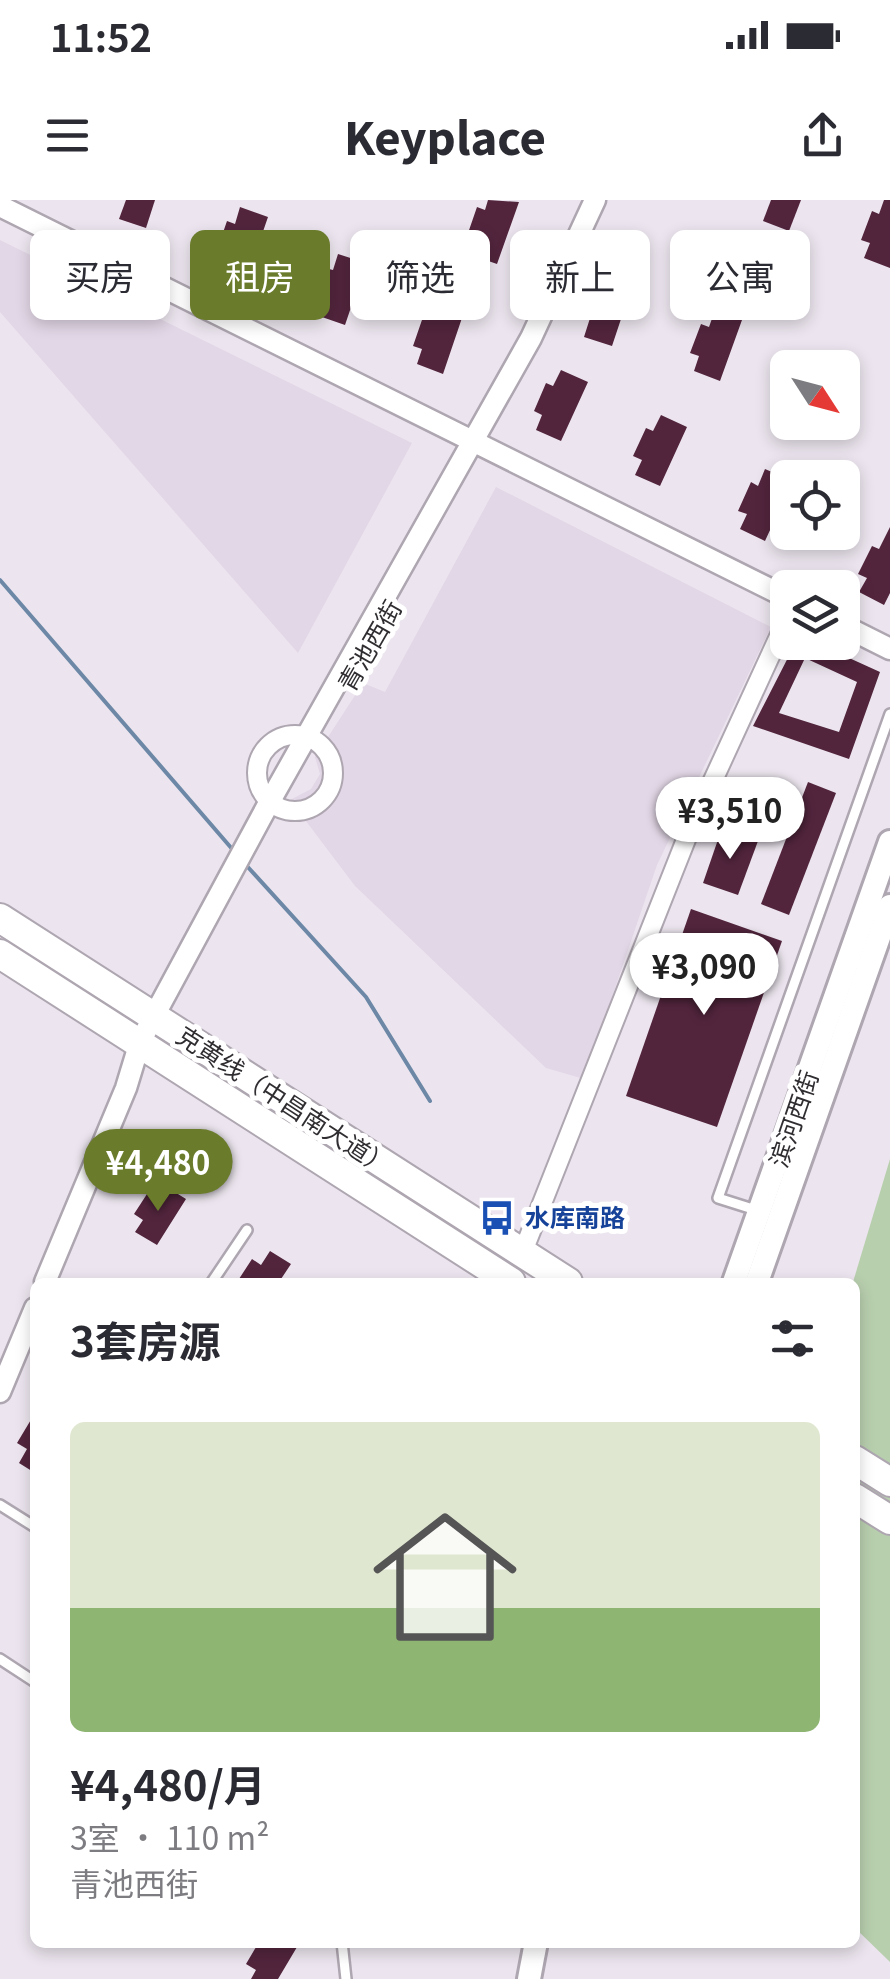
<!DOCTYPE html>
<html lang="zh">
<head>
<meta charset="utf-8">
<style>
  body { margin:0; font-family:Georgia,"Noto Sans SC",serif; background:#f7f7f7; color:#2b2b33; height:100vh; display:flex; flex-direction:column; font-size:38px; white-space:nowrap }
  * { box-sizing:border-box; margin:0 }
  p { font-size:32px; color:#7c7c81 }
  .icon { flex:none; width:55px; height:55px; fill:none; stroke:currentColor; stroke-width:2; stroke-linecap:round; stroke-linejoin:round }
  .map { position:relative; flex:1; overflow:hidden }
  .sheet { position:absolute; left:30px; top:1078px; width:830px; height:670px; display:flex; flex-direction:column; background:#fff; border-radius:15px; box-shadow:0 5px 15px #0003 }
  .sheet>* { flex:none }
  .guide { position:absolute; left:30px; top:30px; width:830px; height:90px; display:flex; gap:20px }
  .needle { width:65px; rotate:126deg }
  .tools { position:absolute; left:770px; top:150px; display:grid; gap:20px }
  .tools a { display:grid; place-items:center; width:90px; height:90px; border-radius:15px; background:#fff; box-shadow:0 5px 15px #0003; font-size:50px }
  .price { position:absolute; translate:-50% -85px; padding:0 22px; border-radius:35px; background:#fff; color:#222; font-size:32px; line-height:65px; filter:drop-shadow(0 2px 5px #0008) }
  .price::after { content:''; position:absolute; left:50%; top:60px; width:30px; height:22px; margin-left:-15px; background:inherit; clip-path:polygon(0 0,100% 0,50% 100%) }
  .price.active { background:#6a7c2c; color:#fff }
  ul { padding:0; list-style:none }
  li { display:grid; align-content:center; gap:20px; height:530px; padding:0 40px }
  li+li { border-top:2px solid #e1e1e2 }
  li span { display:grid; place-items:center; height:310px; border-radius:15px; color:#555 }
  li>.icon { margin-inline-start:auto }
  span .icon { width:180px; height:180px; fill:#fffc; stroke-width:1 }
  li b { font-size:42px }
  h2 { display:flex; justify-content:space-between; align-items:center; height:120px; padding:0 40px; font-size:42px }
  .tag { padding:0 35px; border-radius:15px; background:#fff; box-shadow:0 5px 15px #0003; font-size:35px; line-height:90px }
  .tag.active { background:#6a7c2c; color:#fff }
  .status { display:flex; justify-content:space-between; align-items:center; height:70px; padding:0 50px; background:#fff; direction:ltr }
  .status svg { height:28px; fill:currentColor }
  header { display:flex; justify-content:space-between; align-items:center; height:130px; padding:0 40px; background:#fff; font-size:45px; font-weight:800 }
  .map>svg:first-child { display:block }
</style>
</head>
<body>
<div class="status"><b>11:52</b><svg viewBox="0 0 49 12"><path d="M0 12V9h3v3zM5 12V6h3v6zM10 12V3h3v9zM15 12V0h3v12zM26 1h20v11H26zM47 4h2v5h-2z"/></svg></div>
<header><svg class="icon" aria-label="menu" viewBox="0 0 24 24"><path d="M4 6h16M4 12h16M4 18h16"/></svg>Keyplace<svg class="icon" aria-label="share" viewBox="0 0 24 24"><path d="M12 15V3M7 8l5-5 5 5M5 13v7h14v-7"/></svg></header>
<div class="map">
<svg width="890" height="1779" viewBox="0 0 890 1779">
  <rect width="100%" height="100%" fill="#ece5ef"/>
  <g fill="#e2d7e6">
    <polygon points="0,40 412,243 298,453 0,112"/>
    <polygon points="496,287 771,427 657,665 584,879 546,868 355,686 290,600 311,589 320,574 315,557 363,483 385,492"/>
  </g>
  <polygon fill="#b8cfae" points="890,959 890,1762 855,1728 853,1082"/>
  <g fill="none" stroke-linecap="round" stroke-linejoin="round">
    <g stroke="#6c88a6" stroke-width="4">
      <polyline points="0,380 233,650"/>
      <polyline points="246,665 366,797 430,901"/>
    </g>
  </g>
  <g fill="#52253d" fill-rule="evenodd">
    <polygon points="126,0 155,0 146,28 119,19"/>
    <polygon points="488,0 519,2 497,64 471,55 477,39 467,36 477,7 485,10"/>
    <polygon points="771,0 801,0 789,31 763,21"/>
    <polygon points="884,0 890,0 890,68 864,58 870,43 861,40 872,11 879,14"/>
    <polygon points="240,7 268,17 247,78 221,69 226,54 217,50 227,21 235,24"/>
    <polygon points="338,54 366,63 345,125 319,116 324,100 315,97 325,68 333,70"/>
    <polygon points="604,80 631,89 612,146 584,137 591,115 581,112 587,93 598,97"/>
    <polygon points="437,103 464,112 443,174 417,164 422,149 413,146 423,117 431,119"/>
    <polygon points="715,110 742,120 720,181 694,171 699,156 690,153 701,124 709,127"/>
    <polygon points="561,170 588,182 561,241 536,230 542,215 534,211 546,183 553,186"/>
    <polygon points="661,215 687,227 660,286 635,275 642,260 633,256 646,228 653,231"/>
    <polygon points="765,269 788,279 788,291 765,341 740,329 747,314 738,311 751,282 758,286"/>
    <polygon points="890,327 890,393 884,405 859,392 867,378 858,374 872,346 879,349"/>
    <path d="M796 442H814L880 472 849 559 753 526ZM805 458 857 482 839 532 779 513Z"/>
    <polygon points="808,582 836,593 789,715 761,704"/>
    <polygon points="722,628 758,641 738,695 703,683"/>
    <polygon points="691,709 782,741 717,927 626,896"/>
    <polygon points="165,986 186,999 157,1045 135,1032 143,1020 134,1014 147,994 156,1000"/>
    <polygon points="270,1051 291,1064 279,1082 237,1082 252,1059 261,1065"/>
    <polygon points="35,1213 35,1273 19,1263 27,1249 17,1243"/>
    <polygon points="259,1742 300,1742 278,1779 251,1779 256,1770 246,1764"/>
  </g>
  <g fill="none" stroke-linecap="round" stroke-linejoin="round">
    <defs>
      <g id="service">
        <polyline points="756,1010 718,998 890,514"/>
        <polyline points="212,1082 247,1030"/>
        <polyline points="0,1305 35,1327"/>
        <polyline points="0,1459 35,1482"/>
        <polyline points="342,1742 346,1779"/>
      </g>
      <g id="minor">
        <circle cx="295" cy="573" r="38"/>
        <polyline points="522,1054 687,637 788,417"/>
      </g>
      <g id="tertiary">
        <polyline points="0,6 788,398"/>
        <polyline points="842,425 890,449"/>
        <polyline points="45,1082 126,888 140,842 270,601 531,138 595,0"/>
        <polyline points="0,1192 35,1108"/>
      </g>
      <g id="secondary">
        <polyline points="734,1082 890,642"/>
        <polyline points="757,1082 890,706"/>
        <polyline points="529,1779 536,1742"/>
      </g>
      <g id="trunk">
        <polyline points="0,718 568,1082"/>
        <polyline points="0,754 511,1082"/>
        <polyline points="855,1260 890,1282"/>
        <polyline points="855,1298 890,1320"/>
      </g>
    </defs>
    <use href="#service" stroke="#aea6b0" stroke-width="14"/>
    <use href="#minor" stroke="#aea6b0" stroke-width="22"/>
    <use href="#tertiary" stroke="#aea6b0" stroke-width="25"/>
    <use href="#secondary" stroke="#aea6b0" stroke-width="28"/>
    <use href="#trunk" stroke="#aea6b0" stroke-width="32"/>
    <use href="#service" stroke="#fff" stroke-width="9"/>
    <use href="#minor" stroke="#fff" stroke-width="18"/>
    <use href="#tertiary" stroke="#fff" stroke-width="20"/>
    <use href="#secondary" stroke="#fff" stroke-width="22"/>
    <use href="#trunk" stroke="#fff" stroke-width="28"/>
  </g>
  <defs>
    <symbol id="bus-bare" viewBox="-9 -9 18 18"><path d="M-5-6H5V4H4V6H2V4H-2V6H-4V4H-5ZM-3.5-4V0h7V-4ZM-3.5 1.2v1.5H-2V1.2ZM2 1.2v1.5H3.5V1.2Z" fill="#1a4fb4" stroke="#fff" stroke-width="2.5" paint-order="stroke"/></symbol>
  </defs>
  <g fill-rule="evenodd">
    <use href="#bus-bare" x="472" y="993" width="50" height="50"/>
  </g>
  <g text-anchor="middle" stroke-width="10" stroke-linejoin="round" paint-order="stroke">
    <g font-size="25" fill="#312e32" stroke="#fff">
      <text transform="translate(370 446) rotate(-60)" y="9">青池西街</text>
      <text transform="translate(284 901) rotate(33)" y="9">克黄线（中昌南大道）</text>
      <text transform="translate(794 919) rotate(-71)" y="9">滨河西街</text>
    </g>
    <g font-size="25" font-weight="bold" fill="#164399" stroke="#fff" text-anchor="start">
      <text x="525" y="1027">水库南路</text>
    </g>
  </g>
</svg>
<div class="tools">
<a><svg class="needle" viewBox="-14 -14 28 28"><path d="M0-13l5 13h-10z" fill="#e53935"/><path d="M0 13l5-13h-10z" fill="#7c7c81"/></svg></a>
<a><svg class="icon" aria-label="locate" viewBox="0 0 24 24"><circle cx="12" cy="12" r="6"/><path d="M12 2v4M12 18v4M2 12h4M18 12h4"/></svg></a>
<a><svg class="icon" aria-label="layers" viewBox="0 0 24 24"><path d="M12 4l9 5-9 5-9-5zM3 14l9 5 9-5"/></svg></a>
</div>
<b class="price" style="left:730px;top:662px">¥3,510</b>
<b class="price" style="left:704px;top:818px">¥3,090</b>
<b class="price active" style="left:158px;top:1014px">¥4,480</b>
<div class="guide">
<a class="tag">买房</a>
<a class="tag active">租房</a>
<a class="tag">筛选</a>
<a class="tag">新上</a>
<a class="tag">公寓</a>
</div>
<section class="sheet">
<h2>3套房源<svg class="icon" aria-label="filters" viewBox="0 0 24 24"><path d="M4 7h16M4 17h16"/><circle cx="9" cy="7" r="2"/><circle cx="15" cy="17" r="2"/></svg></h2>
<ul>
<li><span style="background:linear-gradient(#dfe7d0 60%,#8fb573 0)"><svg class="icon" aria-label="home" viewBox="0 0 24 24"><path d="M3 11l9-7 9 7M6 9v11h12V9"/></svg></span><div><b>¥4,480/月</b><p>3室 · 110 m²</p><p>青池西街</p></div></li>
</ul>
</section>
</div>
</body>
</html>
